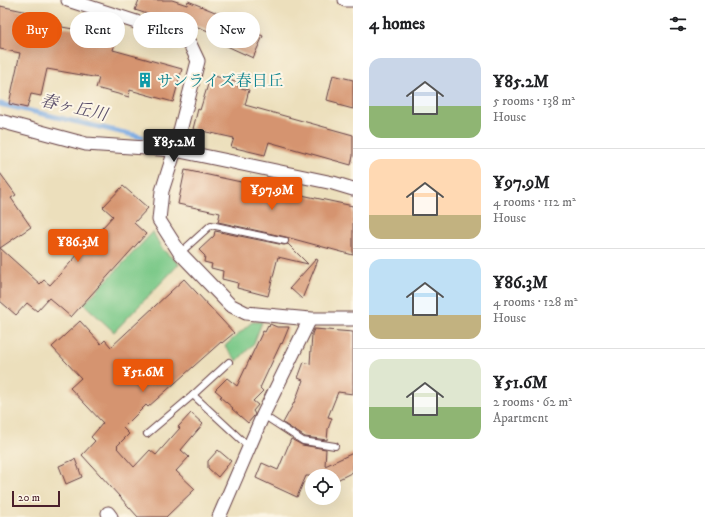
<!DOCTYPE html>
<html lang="en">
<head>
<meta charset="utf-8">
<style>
  body { margin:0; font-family:"IM FELL DW Pica","Noto Serif JP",serif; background:#f6f6f6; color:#202124; height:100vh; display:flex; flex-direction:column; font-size:15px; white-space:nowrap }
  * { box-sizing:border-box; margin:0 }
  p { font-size:13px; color:#757577 }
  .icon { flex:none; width:22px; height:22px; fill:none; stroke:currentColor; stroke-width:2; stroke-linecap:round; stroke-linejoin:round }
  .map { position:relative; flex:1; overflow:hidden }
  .side { display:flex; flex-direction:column; background:#fff; width:352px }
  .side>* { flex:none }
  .hud { position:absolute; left:12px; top:12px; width:281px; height:36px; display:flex; gap:8px }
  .buttons { position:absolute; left:305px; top:469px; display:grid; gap:8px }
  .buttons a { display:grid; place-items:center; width:36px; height:36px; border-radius:50%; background:#fff; box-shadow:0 4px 16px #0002; font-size:20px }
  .scale { position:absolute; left:12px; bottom:10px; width:48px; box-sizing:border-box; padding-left:4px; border:2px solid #4a1f2b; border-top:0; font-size:11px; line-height:14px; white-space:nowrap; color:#4a1f2b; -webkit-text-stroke:3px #fcf5e5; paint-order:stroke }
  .price { position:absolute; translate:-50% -34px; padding:0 9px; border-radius:4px; background:#ea580c; color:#fff; font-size:13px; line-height:26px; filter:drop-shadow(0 1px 2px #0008) }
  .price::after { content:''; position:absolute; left:50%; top:24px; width:12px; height:9px; margin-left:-6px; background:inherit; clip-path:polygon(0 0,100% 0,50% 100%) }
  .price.current { background:#222; color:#fff }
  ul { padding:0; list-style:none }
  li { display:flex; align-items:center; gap:12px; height:100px; padding:0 16px }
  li+li { border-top:1px solid #e0e0e0 }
  li span { display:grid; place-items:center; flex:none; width:112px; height:80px; border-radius:12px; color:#555 }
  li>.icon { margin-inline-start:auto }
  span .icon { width:48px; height:48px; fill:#fffc; stroke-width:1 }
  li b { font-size:17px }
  h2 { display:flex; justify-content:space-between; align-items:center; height:48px; padding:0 16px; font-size:17px }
  .pill { padding:0 14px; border-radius:18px; background:#fff; box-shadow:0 4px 16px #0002; font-size:14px; line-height:36px }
  .pill.current { background:#ea580c; color:#fff }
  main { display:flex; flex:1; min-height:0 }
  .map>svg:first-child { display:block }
</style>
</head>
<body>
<main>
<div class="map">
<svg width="353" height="517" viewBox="0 0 353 517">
  <rect width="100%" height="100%" fill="#fcf5e5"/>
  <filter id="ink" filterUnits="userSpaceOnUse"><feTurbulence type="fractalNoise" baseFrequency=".025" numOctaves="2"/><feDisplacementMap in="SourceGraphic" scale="8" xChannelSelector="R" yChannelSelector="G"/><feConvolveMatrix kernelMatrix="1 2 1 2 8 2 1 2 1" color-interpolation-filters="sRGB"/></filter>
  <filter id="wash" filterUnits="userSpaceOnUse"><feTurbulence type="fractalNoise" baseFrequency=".012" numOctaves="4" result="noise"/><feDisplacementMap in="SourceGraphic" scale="16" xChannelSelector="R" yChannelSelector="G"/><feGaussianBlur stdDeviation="0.9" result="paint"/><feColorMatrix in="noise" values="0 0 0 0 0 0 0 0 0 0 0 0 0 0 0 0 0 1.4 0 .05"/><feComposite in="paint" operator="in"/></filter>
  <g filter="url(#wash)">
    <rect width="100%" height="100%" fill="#ecdfbc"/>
    <g fill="#7bc989" stroke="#62745a">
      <polygon points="153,232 162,249 179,264 114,332 84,304"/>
      <polygon points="252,322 262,322 254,343 237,361 225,346"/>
    </g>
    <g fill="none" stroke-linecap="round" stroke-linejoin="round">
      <polyline stroke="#78a9e3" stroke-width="5" points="0,104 142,137"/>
    </g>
    <g id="blocks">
      <g fill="#d59470">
        <polygon points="139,0 172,0 187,5 188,1 220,14 219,16 263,36 253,58 216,41 219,35 174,18 172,22 135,10"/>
        <polygon points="0,6 33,13 32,18 62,24 62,27 117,37 113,50 182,69 173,102 130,90 129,97 96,88 99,78 47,69 41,96 31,94 27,108 9,104 20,53 0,49"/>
        <polygon points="211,75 239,83 238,87 249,90 245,105 353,135 353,156 351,165 269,142 265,155 231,147 234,138 193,129 198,109 200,110"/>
        <polygon points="333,75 353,80 353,109 338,105 338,103 327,100"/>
        <polygon points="185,170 353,206 353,255 286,237 218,222 220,213 178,204"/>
        <polygon points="0,173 16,195 11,198 31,227 0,248"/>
        <polygon points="123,186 148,208 134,223 146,234 71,317 49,298 37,311 27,303 16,315 0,301 0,248 40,284 44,280 50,285 113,216 103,207"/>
        <polygon points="215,231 284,245 288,244 308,264 278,257 268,296 237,288 238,283 222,279 223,271 211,268 212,264 204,262 205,256 199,250 214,236"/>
        <polygon points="316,259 318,260 302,299 290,288"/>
        <polygon points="184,279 234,333 222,343 221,342 148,407 146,405 123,428 129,434 117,446 118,447 117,448 134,467 150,450 156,455 180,428 178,427 191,413 203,424 181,450 189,457 176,471 195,489 166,517 138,517 82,455 95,441 91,437 103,423 70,388 81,378 52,347 80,321 101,344 105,340 111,347"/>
        <polygon points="270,324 277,327 289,327 282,344 281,343 260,388 263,391 253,401 258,405 253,411 255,414 254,416 248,423 232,409 233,408 220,397 222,396 215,390 227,378 237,386 263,331 265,332 268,326 269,327"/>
        <polygon points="314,329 353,332 353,394 338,392 328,417 332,418 328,429 327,440 305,437 283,423 296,399 303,380 298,378 304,362 310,364 312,334"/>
        <polygon points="291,439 302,445 326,449 325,466 353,453 353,472 335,481 334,476 306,476 297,497 256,478 262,463 278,470"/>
        <polygon points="218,450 231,461 218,477 208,468 208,461"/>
        <polygon points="75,459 82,477 66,484 59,466"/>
      </g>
    </g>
  </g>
  <g filter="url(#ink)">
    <use href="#blocks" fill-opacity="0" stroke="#623c41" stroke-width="1"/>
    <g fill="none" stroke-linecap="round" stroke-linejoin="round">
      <defs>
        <g id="service">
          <polyline points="180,253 211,225 285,241"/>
          <polyline points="193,395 249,447"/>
          <polyline points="263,415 303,441 335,446"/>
          <polyline points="147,434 193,395 229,362"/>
        </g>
        <g id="minor">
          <polyline points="68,0 164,31 190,44 198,61 175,150 162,191 159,220 180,253 230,305 246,313 310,319 353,319"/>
          <polyline points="345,0 353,0"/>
          <polyline points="0,121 86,144 175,150 333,183 353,189"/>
          <polyline points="108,513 111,517"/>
          <polyline points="219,517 263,415 310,319"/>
        </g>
      </defs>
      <use href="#service" stroke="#623c41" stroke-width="8"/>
      <use href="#minor" stroke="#623c41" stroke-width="15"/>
      <use href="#service" stroke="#fff" stroke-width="6"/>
      <use href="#minor" stroke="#fff" stroke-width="13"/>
    </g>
  </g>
  <defs>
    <symbol id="building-bare" viewBox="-9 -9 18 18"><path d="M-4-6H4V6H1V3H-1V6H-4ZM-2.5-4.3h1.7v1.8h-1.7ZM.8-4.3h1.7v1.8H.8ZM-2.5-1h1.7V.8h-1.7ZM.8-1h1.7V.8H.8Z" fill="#0f9aa8" stroke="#fcf5e5" stroke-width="2.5" paint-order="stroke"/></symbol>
  </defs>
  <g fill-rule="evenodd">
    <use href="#building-bare" x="134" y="69" width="22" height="22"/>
  </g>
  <g text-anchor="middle" stroke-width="4" stroke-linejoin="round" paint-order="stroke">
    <g font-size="16" fill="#0d838f" stroke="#fcf5e5" text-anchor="start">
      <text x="157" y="86">サンライズ春日丘</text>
    </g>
    <g font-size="17" font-style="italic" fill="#5a4f6b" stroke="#fcf5e5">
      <text transform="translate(74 107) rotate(13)" y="6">春ヶ丘川</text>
    </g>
  </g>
</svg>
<div class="buttons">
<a><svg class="icon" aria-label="locate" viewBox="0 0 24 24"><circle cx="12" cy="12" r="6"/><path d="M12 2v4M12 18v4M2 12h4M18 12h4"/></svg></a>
</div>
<div class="scale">20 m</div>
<b class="price current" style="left:174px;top:163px">¥85.2M</b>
<b class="price" style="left:272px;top:211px">¥97.9M</b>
<b class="price" style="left:78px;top:263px">¥86.3M</b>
<b class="price" style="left:143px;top:393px">¥51.6M</b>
<div class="hud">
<a class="pill current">Buy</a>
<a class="pill">Rent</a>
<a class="pill">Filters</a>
<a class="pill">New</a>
</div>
</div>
<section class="side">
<h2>4 homes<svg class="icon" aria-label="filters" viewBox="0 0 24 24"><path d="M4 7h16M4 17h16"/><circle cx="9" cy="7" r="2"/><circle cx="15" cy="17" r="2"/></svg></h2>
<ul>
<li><span style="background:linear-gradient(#c9d6e8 60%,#8fb573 0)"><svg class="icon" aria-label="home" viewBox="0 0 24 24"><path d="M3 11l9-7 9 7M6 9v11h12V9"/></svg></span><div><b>¥85.2M</b><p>5 rooms · 138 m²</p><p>House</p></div></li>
<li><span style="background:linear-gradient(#ffd9b3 70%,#c2b280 0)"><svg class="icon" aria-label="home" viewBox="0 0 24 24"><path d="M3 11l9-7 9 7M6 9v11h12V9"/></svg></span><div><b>¥97.9M</b><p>4 rooms · 112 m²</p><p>House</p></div></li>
<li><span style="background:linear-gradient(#bfe0f5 70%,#c2b280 0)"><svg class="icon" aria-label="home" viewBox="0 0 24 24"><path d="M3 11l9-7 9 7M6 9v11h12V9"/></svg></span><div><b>¥86.3M</b><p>4 rooms · 128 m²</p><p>House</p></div></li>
<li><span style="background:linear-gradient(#dfe7d0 60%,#8fb573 0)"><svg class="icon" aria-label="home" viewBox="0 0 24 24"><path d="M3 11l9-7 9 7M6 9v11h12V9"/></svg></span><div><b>¥51.6M</b><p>2 rooms · 62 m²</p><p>Apartment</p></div></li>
</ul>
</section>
</main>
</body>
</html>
